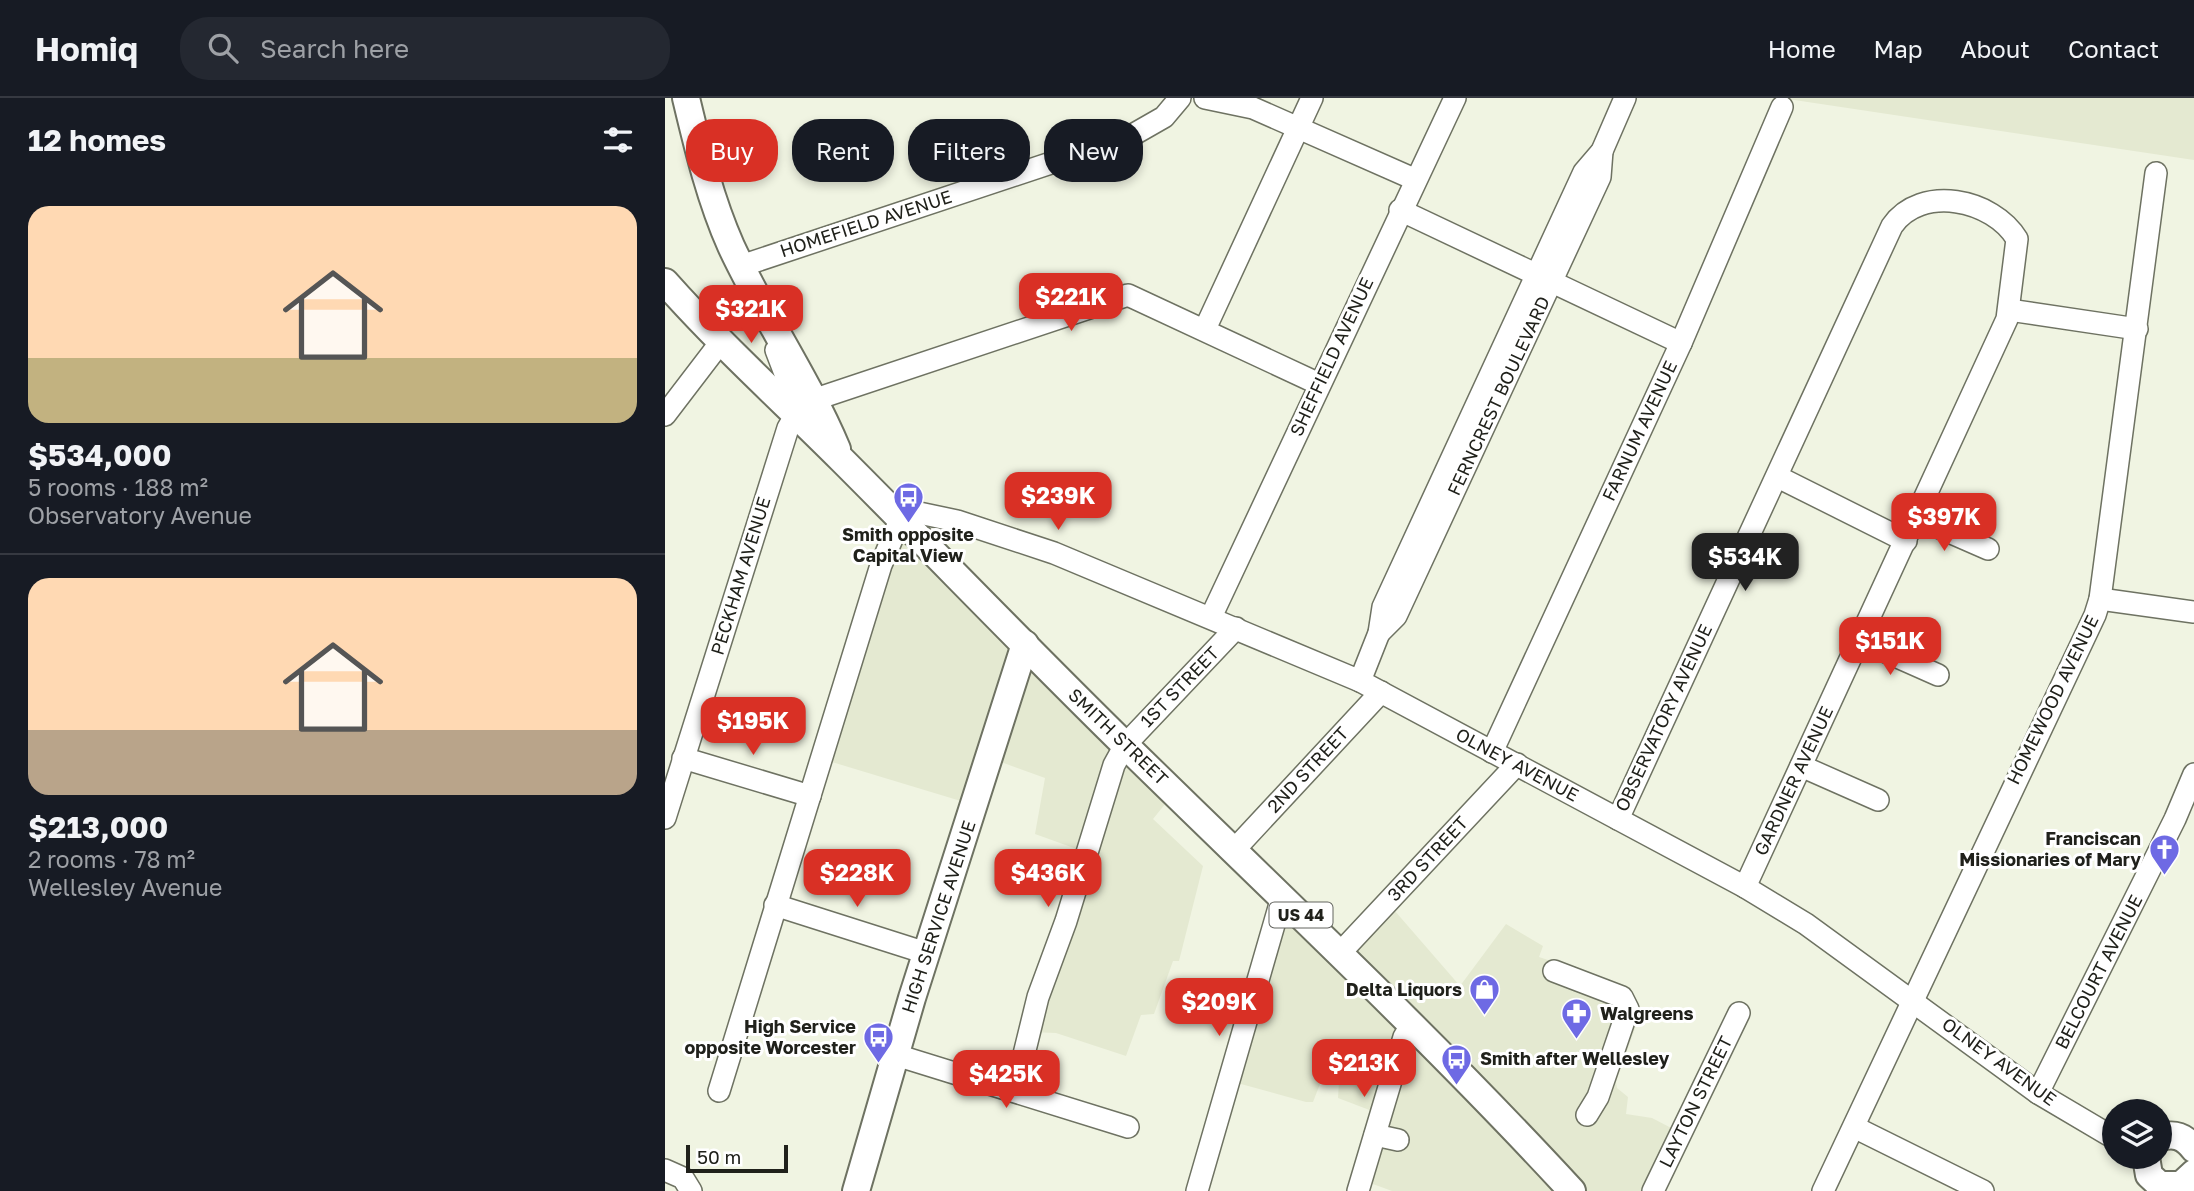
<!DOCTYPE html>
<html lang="en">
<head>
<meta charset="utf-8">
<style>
  body { margin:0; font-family:"Golos Text",sans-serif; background:#242831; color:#f1f3f6; height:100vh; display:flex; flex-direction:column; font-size:26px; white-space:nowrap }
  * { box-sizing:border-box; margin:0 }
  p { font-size:23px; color:#9ea1a6 }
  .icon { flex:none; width:38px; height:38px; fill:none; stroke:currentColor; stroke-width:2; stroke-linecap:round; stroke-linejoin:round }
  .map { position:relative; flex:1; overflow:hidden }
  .side { display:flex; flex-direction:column; background:#171b24; width:665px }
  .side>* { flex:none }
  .top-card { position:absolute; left:21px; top:21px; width:665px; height:63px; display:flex; gap:14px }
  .buttons { position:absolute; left:1437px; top:1001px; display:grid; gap:14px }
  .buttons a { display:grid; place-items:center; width:70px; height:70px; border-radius:50%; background:#171b24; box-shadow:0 4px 10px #0003; font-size:35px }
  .scale { position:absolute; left:21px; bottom:18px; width:102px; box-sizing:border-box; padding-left:7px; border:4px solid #20211b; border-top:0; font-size:19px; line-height:24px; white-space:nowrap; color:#20211b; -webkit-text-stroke:5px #fff; paint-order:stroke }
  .price { position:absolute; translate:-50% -60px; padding:0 16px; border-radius:14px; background:#d93025; color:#fff; font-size:23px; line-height:46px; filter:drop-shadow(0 2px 4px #0008) }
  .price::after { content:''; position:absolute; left:50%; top:42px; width:21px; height:16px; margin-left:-10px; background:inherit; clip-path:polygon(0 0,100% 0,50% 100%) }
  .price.current { background:#222; color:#fff }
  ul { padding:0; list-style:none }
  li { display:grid; align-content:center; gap:14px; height:371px; padding:0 28px }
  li+li { border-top:2px solid #363941 }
  li span { display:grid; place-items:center; height:217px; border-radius:21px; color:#555 }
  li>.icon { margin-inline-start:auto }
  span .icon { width:126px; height:126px; fill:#fffc; stroke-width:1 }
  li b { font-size:30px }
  h2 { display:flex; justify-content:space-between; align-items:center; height:84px; padding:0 28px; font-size:30px }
  .tag { padding:0 24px; border-radius:28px; background:#171b24; box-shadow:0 4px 10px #0003; font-size:24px; line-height:63px }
  .tag.current { background:#d93025; color:#fff }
  header { display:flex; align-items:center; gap:42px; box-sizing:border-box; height:98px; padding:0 35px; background:#171b24; border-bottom:2px solid #363941 }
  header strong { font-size:33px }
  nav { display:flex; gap:38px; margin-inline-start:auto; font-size:24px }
  .search { width:490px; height:63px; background:#242831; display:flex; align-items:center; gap:18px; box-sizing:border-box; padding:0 24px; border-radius:28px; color:#9ea1a6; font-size:26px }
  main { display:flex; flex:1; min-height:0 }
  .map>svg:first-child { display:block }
</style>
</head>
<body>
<header>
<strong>Homiq</strong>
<div class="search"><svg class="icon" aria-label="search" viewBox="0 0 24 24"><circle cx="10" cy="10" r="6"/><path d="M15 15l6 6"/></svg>Search here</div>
<nav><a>Home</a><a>Map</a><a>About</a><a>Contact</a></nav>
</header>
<main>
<section class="side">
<h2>12 homes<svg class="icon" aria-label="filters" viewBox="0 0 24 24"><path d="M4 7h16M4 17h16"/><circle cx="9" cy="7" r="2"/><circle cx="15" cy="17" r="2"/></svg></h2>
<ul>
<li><span style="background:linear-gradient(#ffd9b3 70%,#c2b280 0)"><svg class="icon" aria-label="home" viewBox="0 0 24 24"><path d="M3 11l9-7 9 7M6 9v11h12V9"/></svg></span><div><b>$534,000</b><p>5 rooms · 188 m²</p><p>Observatory Avenue</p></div></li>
<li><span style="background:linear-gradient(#ffd9b3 70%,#b9a48a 0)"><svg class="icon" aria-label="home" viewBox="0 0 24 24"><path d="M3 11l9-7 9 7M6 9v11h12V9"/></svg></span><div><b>$213,000</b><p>2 rooms · 78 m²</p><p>Wellesley Avenue</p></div></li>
</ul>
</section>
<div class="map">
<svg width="1529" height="1093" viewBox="0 0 1529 1093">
  <rect width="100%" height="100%" fill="#f0f4e2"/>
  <g fill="#e4e9d1">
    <polygon points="1116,0 1529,0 1529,62"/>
    <polygon points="232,431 509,695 488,721 538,768 514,863 508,863 489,916 476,917 461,958 391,935 366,934 420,754 370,736 380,680 325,660 309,707 157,661"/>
    <polygon points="621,800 676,850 723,805 795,888 841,826 878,848 874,859 964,889 974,907 973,922 951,984 952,990 963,999 961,1016 987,1020 1014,1034 998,1093 727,1093 697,1082 715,1016 673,1000 674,983 655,986 648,1004 641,1004 565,983"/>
  </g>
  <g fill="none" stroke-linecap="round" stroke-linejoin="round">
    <defs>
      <g id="minor">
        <polyline points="540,0 588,10 749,81"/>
        <polyline points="735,112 1016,245"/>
        <polyline points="82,181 76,168 464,39 499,19 515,0"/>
        <polyline points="1344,212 1472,231"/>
        <polyline points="540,231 647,0"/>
        <polyline points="111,252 127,294 130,318"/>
        <polyline points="0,317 55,245"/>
        <polyline points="1113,379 1241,443"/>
        <polyline points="221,408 292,423 389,455 695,583 1080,789 1141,826 1373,995 1449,1040"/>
        <polyline points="1252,420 1323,451"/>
        <polyline points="1435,501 1529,514"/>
        <polyline points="546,519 790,0"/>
        <polyline points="714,535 731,518 935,79 937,53"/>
        <polyline points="1194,542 1273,577"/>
        <polyline points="695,583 714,535 718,509 919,74 937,53 960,0"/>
        <polyline points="827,654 1016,245 1117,9"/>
        <polyline points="18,660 145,698"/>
        <polyline points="1136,668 1213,702"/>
        <polyline points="0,720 123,330 130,318 151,301 463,197 654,286"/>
        <path d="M953 721 1227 128C1256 86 1328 101 1352 141L1342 221 1080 789"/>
        <polyline points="570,751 716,594"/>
        <polyline points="110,807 261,855"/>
        <polyline points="675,855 852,666"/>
        <polyline points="889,873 957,899 963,911 933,999 922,1017"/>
        <polyline points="231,957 463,1029"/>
        <polyline points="54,993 216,467 235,422"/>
        <polyline points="350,993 373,899 401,823 449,667 460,647 571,530"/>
        <polyline points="1373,995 1510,721 1529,676"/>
        <polyline points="1189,1029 1318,1093"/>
        <polyline points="710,1037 733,1042"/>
        <polyline points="0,1072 18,1080 26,1093"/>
        <polyline points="532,1093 617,799"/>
        <polyline points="693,1093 739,939 746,927"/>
        <polyline points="988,1093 1074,915"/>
        <path d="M1158 1093C1250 902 1338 709 1430 517L1435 501 1491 75"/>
      </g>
      <g id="major">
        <path d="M21 0C33 50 45 101 66 148 98 217 142 280 172 351"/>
        <path d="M0 184C57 248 117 302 177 362 272 457 364 553 459 646 610 794 764 938 907 1093"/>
        <path d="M1494 1040C1509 1034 1520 1039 1529 1051"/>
        <polyline points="1481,1059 1484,1077 1495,1087 1516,1087 1529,1075"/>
        <polyline points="191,1093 247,900 360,546"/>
      </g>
    </defs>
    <use href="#minor" stroke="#6e7262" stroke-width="24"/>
    <use href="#major" stroke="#6e7262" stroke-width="30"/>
    <use href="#minor" stroke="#fff" stroke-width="21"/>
    <use href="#major" stroke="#fff" stroke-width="26"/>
  </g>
  <defs>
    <symbol id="bus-pin" viewBox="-11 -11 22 30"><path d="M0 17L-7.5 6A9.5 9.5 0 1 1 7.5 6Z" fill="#6e6ae4" stroke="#fff"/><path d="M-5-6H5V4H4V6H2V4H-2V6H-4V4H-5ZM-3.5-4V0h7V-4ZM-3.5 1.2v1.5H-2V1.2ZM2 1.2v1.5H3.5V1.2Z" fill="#fff"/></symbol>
    <symbol id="church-pin" viewBox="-11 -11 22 30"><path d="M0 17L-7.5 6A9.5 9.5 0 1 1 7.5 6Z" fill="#6e6ae4" stroke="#fff"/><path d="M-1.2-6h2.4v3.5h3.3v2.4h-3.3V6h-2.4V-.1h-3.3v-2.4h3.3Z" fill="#fff"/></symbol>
    <symbol id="shop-pin" viewBox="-11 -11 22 30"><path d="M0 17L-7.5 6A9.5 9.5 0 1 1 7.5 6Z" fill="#6e6ae4" stroke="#fff"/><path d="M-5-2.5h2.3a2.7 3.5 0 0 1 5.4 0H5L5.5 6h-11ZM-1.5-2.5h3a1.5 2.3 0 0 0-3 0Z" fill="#fff"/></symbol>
    <symbol id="pharmacy-pin" viewBox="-11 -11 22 30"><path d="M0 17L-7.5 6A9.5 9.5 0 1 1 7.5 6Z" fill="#6e6ae4" stroke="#fff"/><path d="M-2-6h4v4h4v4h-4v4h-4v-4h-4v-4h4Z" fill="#fff"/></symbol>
  </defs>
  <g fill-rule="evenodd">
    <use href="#bus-pin" x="226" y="382" width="35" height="47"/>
    <use href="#church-pin" x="1482" y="734" width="35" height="47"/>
    <use href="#shop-pin" x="802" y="874" width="35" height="47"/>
    <use href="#pharmacy-pin" x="894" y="898" width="35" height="47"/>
    <use href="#bus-pin" x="196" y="922" width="35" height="47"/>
    <use href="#bus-pin" x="774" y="944" width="35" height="47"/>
  </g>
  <g text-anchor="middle" stroke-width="6" stroke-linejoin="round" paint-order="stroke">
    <rect fill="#fff" stroke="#63645f" stroke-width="2" x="604.5" y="804.5" width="63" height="25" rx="5"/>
    <g font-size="16" font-weight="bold" fill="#20211b">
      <text x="636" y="823">US 44</text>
    </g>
    <g font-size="18" fill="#20211b" stroke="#fff">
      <text transform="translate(201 126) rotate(-18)" y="6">HOMEFIELD AVENUE</text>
      <text transform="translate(667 259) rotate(-65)" y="6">SHEFFIELD AVENUE</text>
      <text transform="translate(834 298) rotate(-65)" y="6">FERNCREST BOULEVARD</text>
      <text transform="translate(975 333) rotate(-65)" y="6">FARNUM AVENUE</text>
      <text transform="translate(76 478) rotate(-73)" y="6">PECKHAM AVENUE</text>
      <text transform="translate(515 589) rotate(-46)" y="6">1ST STREET</text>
      <text transform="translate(1388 602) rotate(-64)" y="6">HOMEWOOD AVENUE</text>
      <text transform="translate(999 620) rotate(-65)" y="6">OBSERVATORY AVENUE</text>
      <text transform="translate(453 639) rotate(44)" y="6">SMITH STREET</text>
      <text transform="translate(852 667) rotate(28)" y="6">OLNEY AVENUE</text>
      <text transform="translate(643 672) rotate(-47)" y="6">2ND STREET</text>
      <text transform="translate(1129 683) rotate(-65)" y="6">GARDNER AVENUE</text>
      <text transform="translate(763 761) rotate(-47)" y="6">3RD STREET</text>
      <text transform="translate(274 819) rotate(-72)" y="6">HIGH SERVICE AVENUE</text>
      <text transform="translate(1434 874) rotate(-63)" y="6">BELCOURT AVENUE</text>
      <text transform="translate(1334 964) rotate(36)" y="6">OLNEY AVENUE</text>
      <text transform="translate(1031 1004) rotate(-64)" y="6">LAYTON STREET</text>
    </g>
    <g font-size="18" font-weight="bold" fill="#20211b" stroke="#fff" text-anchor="end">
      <text x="243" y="443" text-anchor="middle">Smith opposite<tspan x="243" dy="21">Capital View</tspan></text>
      <text x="1476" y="747">Franciscan<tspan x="1476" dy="21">Missionaries of Mary</tspan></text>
      <text x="797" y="898">Delta Liquors</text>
      <text x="935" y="922" text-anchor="start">Walgreens</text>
      <text x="191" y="935">High Service<tspan x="191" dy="21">opposite Worcester</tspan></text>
      <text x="815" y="967" text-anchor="start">Smith after Wellesley</text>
    </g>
  </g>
</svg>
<div class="buttons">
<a><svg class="icon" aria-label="layers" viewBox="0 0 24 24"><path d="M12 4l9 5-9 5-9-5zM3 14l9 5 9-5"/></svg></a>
</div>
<div class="scale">50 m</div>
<b class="price" style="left:406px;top:235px">$221K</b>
<b class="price" style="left:86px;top:247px">$321K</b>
<b class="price" style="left:393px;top:434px">$239K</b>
<b class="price" style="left:1279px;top:455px">$397K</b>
<b class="price current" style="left:1080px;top:495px">$534K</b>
<b class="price" style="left:1225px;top:579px">$151K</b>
<b class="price" style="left:88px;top:659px">$195K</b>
<b class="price" style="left:192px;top:811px">$228K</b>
<b class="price" style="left:383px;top:811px">$436K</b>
<b class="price" style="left:554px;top:940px">$209K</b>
<b class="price" style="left:699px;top:1001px">$213K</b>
<b class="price" style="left:341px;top:1012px">$425K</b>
<div class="top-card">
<a class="tag current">Buy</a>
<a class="tag">Rent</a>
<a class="tag">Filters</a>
<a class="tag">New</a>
</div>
</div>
</main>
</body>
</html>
